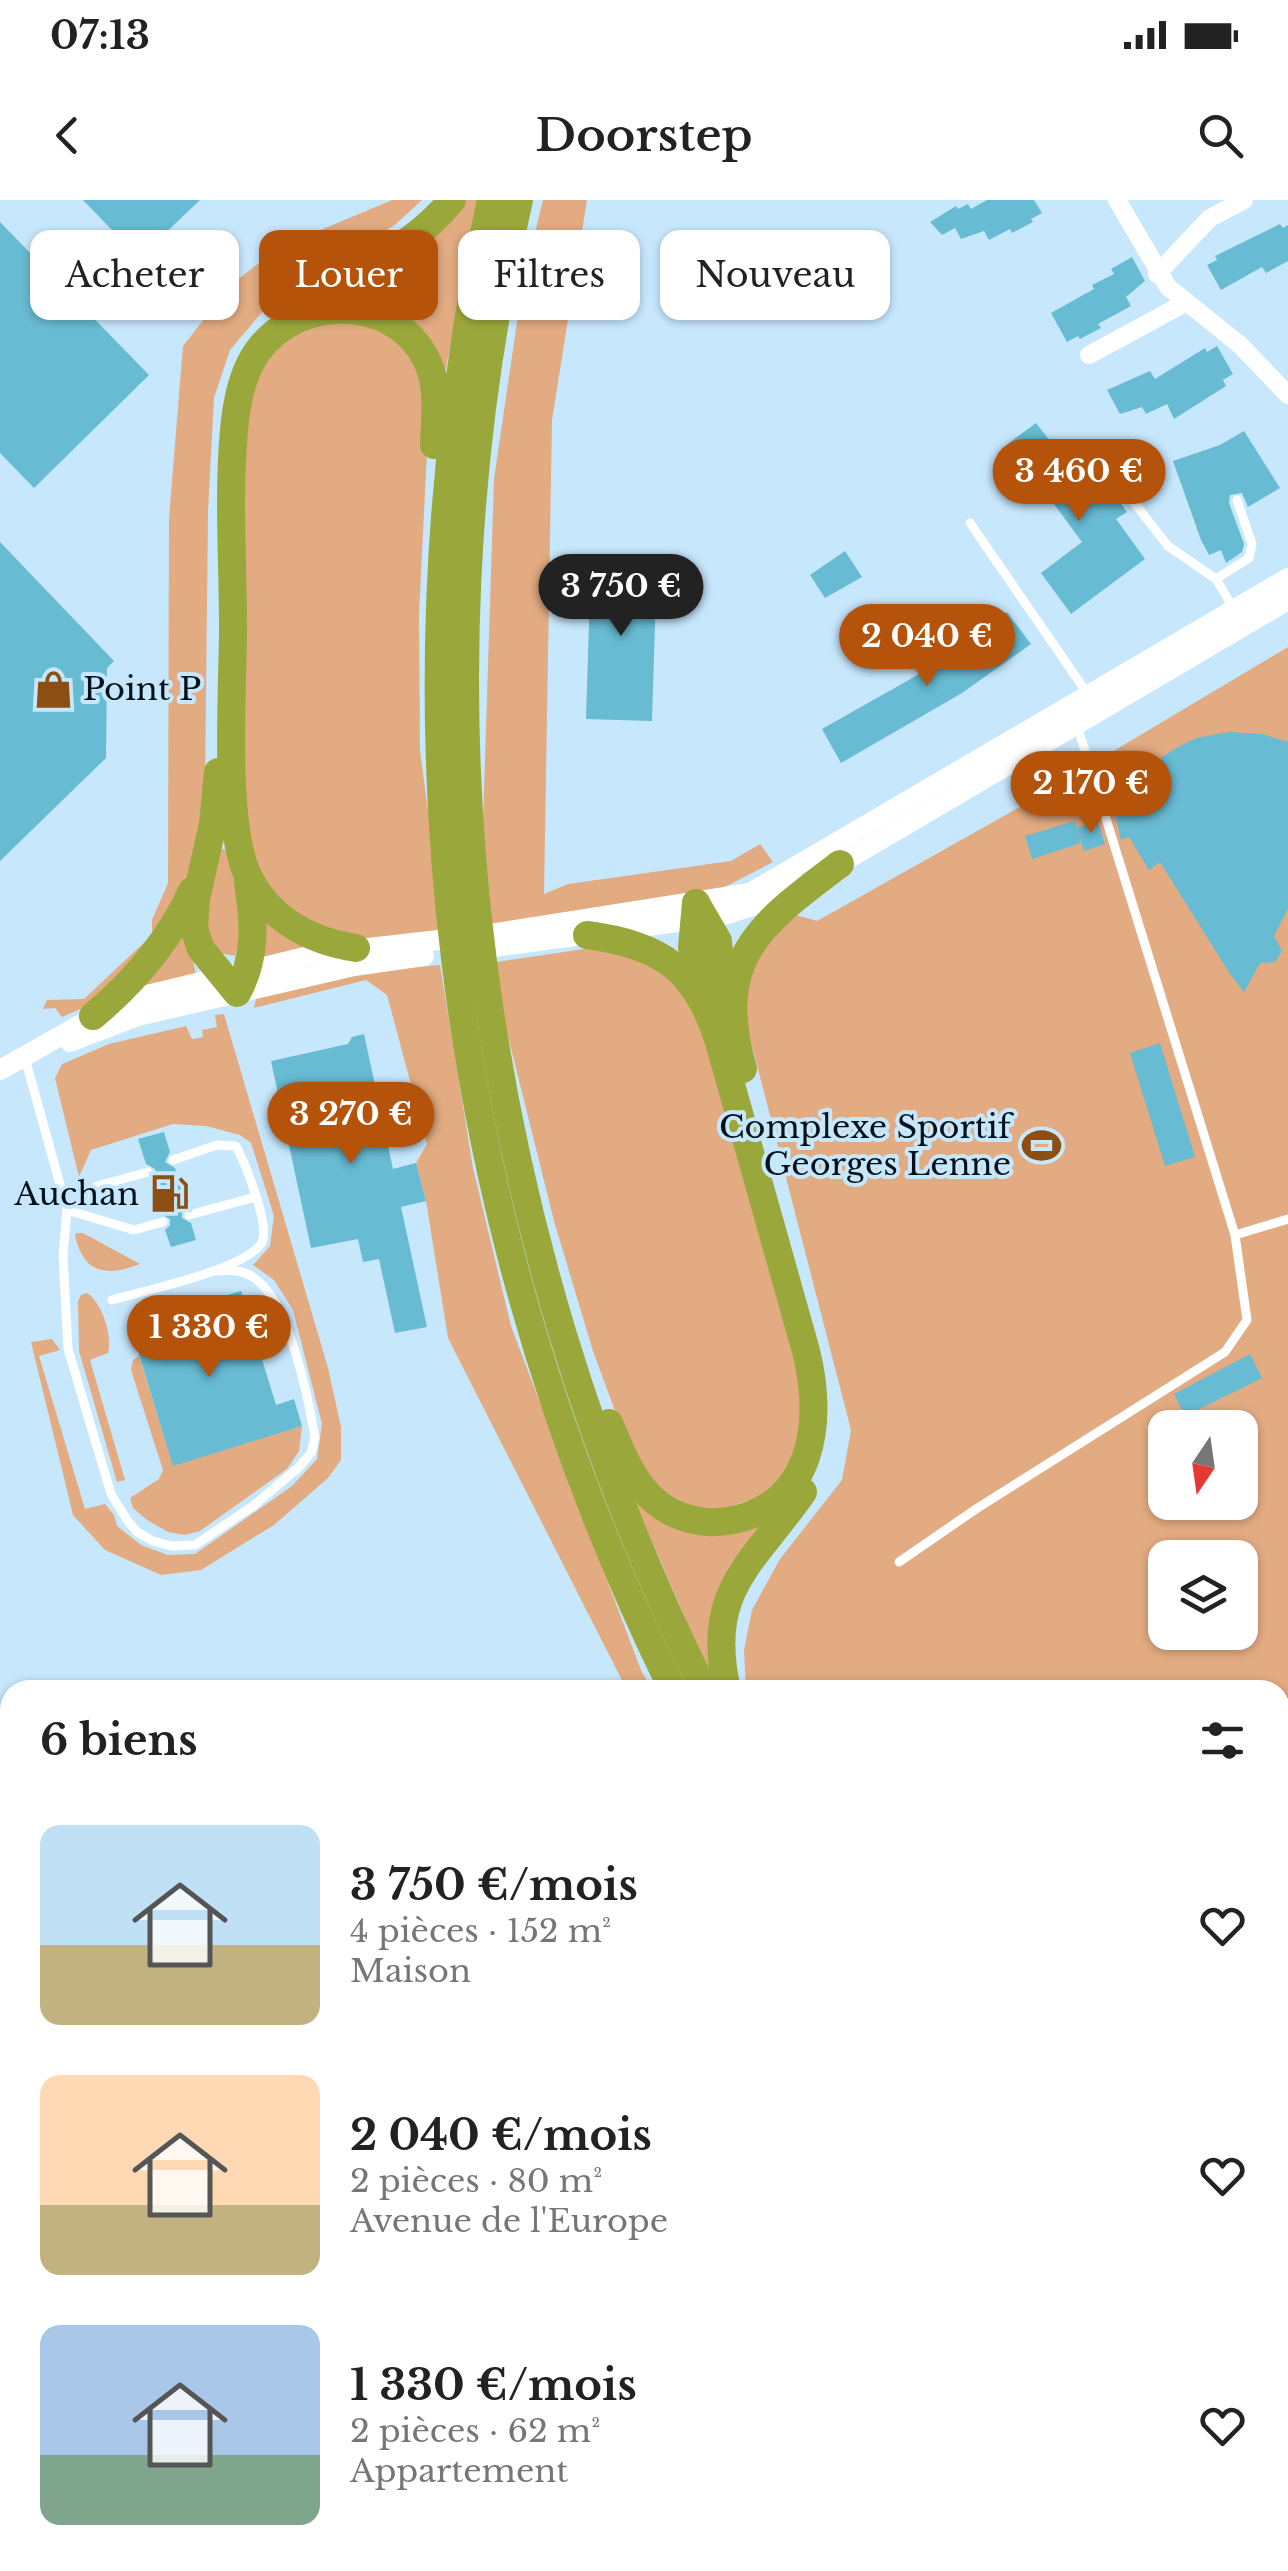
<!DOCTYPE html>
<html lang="fr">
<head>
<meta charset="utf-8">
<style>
  body { margin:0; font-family:"Libre Baskerville",serif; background:#f2f2f2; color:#222; height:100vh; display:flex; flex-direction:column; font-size:38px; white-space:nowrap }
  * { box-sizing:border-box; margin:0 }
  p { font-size:32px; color:#767676 }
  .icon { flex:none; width:55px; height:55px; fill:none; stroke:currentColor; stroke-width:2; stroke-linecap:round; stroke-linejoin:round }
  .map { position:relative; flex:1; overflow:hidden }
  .drawer { position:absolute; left:0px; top:1480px; width:1290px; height:892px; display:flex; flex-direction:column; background:#fff; border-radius:30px 30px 0 0; box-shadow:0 2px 8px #0004 }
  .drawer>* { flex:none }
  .hud { position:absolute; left:30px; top:30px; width:1230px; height:90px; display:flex; gap:20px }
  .needle { width:65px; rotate:193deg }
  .fabs { position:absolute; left:1148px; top:1210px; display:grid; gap:20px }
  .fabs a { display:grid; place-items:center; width:110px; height:110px; border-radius:20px; background:#fff; box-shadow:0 2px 8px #0004; font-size:50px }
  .price { position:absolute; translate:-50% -85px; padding:0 22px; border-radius:35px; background:#b45309; color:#fff; font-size:32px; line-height:65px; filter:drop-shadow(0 2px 5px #0008) }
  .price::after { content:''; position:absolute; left:50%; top:60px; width:30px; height:22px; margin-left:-15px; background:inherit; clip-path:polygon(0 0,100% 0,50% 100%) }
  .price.on { background:#222; color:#fff }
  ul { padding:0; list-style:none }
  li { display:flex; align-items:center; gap:30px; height:250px; padding:0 40px }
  li span { display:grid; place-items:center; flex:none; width:280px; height:200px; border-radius:20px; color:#555 }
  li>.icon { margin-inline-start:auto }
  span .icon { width:120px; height:120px; fill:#fffc; stroke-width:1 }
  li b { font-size:42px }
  h2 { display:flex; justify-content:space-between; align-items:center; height:120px; padding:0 40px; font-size:42px }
  .pill { padding:0 35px; border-radius:20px; background:#fff; box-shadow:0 2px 8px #0004; font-size:35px; line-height:90px }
  .pill.on { background:#b45309; color:#fff }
  .status { display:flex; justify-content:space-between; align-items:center; height:70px; padding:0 50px; background:#fff; direction:ltr }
  .status svg { height:28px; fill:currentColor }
  header { display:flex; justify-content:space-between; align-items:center; height:130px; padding:0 40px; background:#fff; font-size:45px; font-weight:600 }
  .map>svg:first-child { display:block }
</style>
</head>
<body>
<div class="status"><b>07:13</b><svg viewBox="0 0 49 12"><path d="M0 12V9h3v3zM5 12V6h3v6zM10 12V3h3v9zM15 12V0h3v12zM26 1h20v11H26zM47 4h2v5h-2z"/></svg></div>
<header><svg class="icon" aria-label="back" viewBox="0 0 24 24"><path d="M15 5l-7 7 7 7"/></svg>Doorstep<svg class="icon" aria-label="search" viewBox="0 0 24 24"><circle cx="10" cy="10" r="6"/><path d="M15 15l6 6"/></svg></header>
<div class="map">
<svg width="1288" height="2371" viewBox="0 0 1288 2371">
  <rect width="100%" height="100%" fill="#c7e7fd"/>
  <g fill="#e2ab81" fill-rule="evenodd">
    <polygon points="392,0 422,0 396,24 263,111 230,150 214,198 208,312 205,587 194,673 127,776 85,807 62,817 55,808 43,809 47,800 84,799 152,735 152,720 168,683 169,318 183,146 231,85 278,48"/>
    <polygon points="462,0 479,0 445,173 333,99"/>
    <polygon points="543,0 587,0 552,220 544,694 568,684 731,661 760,644 773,662 721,689 492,725 483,621 494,279 523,81"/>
    <polygon points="308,120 380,124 418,163 429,211 419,415 420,550 444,734 372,741 316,728 267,690 242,629 240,235 265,152"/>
    <path d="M1288 447V1642L1280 1647V1490H746L744 1450 752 1410 780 1359 842 1280 851 1230 742 807 743 777 789 713 817 721 1018 608ZM1165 1228H1240V1302H1165ZM1165 1358H1240V1432H1165Z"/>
    <path d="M224 649C239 666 244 734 235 756L220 753 206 732 203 722 221 650Z"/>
    <polygon points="263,718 304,747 261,761"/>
    <polygon points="187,730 196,775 137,791"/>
    <polygon points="584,749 615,749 637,755 678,781 711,844 723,908 733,917 803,1181 805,1240 772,1293 707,1314 661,1295 622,1230 593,1151 554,1021 504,820 496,762"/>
    <polygon points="440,765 473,968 511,1126 641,1470 652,1490 627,1490 448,1138 426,1001 416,963 427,944 387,795 366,780 254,808 257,795 349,773"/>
    <polygon points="224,814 328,1168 341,1227 341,1260 328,1278 274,1325 201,1370 161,1375 105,1350 73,1315 31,1142 52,1139 60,1150 39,1156 85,1309 105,1304 114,1315 117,1326 141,1345 168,1355 195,1354 292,1286 317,1259 322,1224 293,1110 274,1080 253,1065 270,1046 274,1016 251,943 240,935 206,926 173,924 91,950 79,977 55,878 62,864 109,844 186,826 192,839 203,837 202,830 217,827 215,815"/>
    <path d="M77 1033H83L140 1064C107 1077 83 1074 75 1035Z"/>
    <path d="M87 1093C102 1102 113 1137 108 1153L90 1160 125 1280 117 1282 79 1151 78 1101 81 1095Z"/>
    <polygon points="139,1156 173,1265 302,1226 299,1251 287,1269 200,1331 185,1335 168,1332 147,1320 133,1308 130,1298 159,1279 163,1270 131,1170 133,1160"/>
    <polygon points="634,1300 768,1316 710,1467 706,1466"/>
    <polygon points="1280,1788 1288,1791 1288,2371 1264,2371 1260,2363 1280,2362"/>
    <polygon points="10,2345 10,2362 43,2363 27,2371 0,2371 0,2350"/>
    <polygon points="1049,2363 1094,2363 1098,2371 1053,2371"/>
    <polygon points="1171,2363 1231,2363 1235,2371 1175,2371"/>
  </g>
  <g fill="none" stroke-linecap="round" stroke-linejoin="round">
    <polyline stroke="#49897e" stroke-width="6" points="207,2371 219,2362"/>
  </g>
  <g fill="#67bbd3">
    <polygon points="83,0 200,0 139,58"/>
    <polygon points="987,0 1034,0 1042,13 1031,19 1033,22 1012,33 1010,29 989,40 984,31 961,39 955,28 942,35 930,22 956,6 958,9 968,4 971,9"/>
    <polygon points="0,22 149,175 34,288 0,253"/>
    <polygon points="1280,24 1283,28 1288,25 1288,61 1266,73 1262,67 1221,90 1207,65 1217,60 1215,56"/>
    <polygon points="1132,57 1145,81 1126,97 1131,106 1098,124 1101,128 1080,139 1078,136 1067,142 1051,113 1094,89 1092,85 1114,74 1111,69"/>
    <polygon points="1217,146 1233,174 1223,180 1226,186 1174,219 1167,204 1146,214 1142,207 1120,214 1107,190 1150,171 1155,179 1205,148 1207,152"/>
    <polygon points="1036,223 1090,292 1104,281 1127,312 1116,319 1145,359 1071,414 1041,373 1082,342 1009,243"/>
    <polygon points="1244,231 1280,288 1248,307 1242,293 1230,295 1229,303 1244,344 1242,352 1226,363 1221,350 1209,355 1201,340 1173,261 1220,245"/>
    <polygon points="0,342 114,461 107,468 106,558 0,661"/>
    <polygon points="845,351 862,377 825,398 810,375"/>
    <polygon points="591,357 657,360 652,521 586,519"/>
    <polygon points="1007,412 1031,444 962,493 841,563 822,529 937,464"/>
    <polygon points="1228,532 1262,534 1288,542 1288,709 1274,736 1282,751 1275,762 1260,763 1244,792 1230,774 1160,662 1149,670 1129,637 1121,640 1112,600 1119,588 1134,585 1156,561 1176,548 1196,538"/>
    <polygon points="1075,621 1081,643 1032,659 1025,636"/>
    <polygon points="1098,622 1105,644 1084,651 1077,628"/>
    <polygon points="364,834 393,969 416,963 426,1001 401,1007 427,1127 395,1133 379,1059 363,1062 358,1039 311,1048 271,861 348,844 352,837"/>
    <polygon points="1160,843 1195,957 1165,966 1130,853"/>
    <polygon points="164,932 170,952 165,962 175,968 187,1007 182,1012 182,1018 191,1023 196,1040 171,1047 165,1030 170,1025 170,1019 161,1014 150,980 156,975 155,969 146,964 138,939"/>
    <polygon points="241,1091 276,1205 294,1199 302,1226 173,1266 130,1125"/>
    <polygon points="1250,1154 1262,1178 1185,1216 1174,1194"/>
  </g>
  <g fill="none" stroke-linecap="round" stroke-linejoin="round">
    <g stroke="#fff" stroke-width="9">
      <polyline points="1125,291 1168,346 1216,379"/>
      <polyline points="970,323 1087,493"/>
      <polyline points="1235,411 1216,379 1249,358 1252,344 1237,300"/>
      <path d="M25 858 67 1010 63 1055 68 1149 111 1294 127 1320 137 1332 153 1341 171 1346 195 1345 253 1306 298 1268 311 1253 315 1238C308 1196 289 1101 253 1077 241 1069 229 1070 215 1071"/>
      <polyline points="67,1010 134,1030 163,1022"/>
      <polyline points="67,1010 97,986 148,972"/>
      <polyline points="189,1015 255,997"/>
      <polyline points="1235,1035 1288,1019"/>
      <path d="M112 1100C143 1091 248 1069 262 1042 270 1025 245 963 236 946L217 945 173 960"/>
      <polyline points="899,1362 976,1309 1225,1152 1247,1120 1235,1035 1077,525"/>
    </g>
    <g stroke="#fff" stroke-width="18">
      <polyline points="1117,0 1168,87 1240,145 1288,195"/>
      <polyline points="1157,74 1210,18 1244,0"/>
      <polyline points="1089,155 1185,103"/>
      <polyline points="1242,2362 1246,2371"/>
    </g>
    <g stroke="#fff" stroke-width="20">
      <polyline points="831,669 1288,400"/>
      <polyline points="473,750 721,716 759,704 801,685"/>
      <polyline points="70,842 138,816 354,766 424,756"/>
      <polyline points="0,870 122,801 317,754 490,734 750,693 1288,378"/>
      <polyline points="1280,1728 1288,1724"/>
      <polyline points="0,1878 7,1936 0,2006"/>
      <polyline points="61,2371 77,2362"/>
    </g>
    <g stroke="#9aa83b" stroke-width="28">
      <path d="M491 0C382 506 444 1025 673 1490"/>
      <path d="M519 0C404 501 476 1031 704 1490"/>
      <path d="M287 108C344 78 411 51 452 0"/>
      <path d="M218 572 213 624 196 699 194 729 201 749 237 793C257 757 254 721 248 682"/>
      <polyline points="696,703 718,741 723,795"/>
      <polyline points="696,703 692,747 700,790"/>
      <path d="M587 735C662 745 696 769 719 842L806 1151C824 1222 814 1307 727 1321 703 1325 675 1318 656 1302 632 1282 621 1251 609 1223"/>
      <path d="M356 748C310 741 269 719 248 676 223 622 233 490 233 427 233 362 228 295 234 230 236 208 240 184 250 164 284 95 395 89 428 163 439 188 435 217 434 245"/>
      <path d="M93 816C135 781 169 741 192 691"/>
      <path d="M743 869C712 758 759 725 840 664"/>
      <path d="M727 1490C704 1390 753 1364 803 1292"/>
      <polyline points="1115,2362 1119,2371"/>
      <polyline points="1145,2362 1149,2371"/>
    </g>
    <defs>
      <g id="rail">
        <polyline points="1280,1663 1288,1659"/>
        <polyline points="1280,1681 1288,1677"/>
        <polyline points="0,1792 10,1806"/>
        <polyline points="0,2309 10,2304"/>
        <polyline points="0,2339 10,2334"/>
      </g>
    </defs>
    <use href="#rail" stroke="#182732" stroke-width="10"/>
    <use href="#rail" stroke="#c7e7fd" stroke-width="6" stroke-dasharray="19" stroke-linecap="butt"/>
  </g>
  <defs>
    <symbol id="shop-bare" viewBox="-9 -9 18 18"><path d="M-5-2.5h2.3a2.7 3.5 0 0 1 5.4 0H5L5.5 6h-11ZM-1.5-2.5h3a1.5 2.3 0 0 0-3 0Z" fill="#8c4e12" stroke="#c7e7fd" stroke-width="2.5" paint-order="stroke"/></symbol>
    <symbol id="stadium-bare" viewBox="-9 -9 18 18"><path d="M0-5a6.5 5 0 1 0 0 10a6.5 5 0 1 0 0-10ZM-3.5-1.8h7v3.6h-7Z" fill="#8c4e12" stroke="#c7e7fd" stroke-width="2.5" paint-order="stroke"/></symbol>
    <symbol id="fuel-bare" viewBox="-9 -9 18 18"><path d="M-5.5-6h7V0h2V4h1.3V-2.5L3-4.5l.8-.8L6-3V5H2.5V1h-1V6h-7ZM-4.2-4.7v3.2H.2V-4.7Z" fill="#8c4e12" stroke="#c7e7fd" stroke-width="2.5" paint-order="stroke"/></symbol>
  </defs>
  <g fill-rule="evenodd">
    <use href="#shop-bare" x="26" y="462" width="55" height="55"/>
    <use href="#stadium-bare" x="1014" y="918" width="55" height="55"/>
    <use href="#fuel-bare" x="142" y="966" width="55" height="55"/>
  </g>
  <g text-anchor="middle" stroke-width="8" stroke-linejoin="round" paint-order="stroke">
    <g font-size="32" fill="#04111a" stroke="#c7e7fd" text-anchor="end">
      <text x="83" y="500" text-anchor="start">Point P</text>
      <text x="1011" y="938">Complexe Sportif<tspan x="1011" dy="37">Georges Lenne</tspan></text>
      <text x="139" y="1005">Auchan</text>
    </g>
  </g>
</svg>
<div class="fabs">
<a><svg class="needle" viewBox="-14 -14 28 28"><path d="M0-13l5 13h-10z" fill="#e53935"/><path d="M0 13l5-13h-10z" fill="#767676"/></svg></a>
<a><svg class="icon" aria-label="layers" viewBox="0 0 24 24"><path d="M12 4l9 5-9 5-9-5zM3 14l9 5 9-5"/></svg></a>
</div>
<b class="price" style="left:1079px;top:324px">3 460 €</b>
<b class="price on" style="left:621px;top:439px">3 750 €</b>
<b class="price" style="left:927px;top:489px">2 040 €</b>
<b class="price" style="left:1091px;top:636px">2 170 €</b>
<b class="price" style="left:351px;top:967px">3 270 €</b>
<b class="price" style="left:209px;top:1180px">1 330 €</b>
<div class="hud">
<a class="pill">Acheter</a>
<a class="pill on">Louer</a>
<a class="pill">Filtres</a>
<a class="pill">Nouveau</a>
</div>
<section class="drawer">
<h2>6 biens<svg class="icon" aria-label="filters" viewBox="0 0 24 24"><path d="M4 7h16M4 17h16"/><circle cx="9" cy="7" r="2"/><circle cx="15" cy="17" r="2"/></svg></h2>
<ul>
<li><span style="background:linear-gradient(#bfe0f5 60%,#c2b280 0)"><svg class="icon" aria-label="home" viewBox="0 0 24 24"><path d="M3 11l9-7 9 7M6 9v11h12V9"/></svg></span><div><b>3 750 €/mois</b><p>4 pièces · 152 m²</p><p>Maison</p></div><svg class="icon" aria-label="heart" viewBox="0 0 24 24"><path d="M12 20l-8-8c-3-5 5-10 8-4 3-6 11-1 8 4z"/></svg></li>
<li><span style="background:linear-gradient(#ffd9b3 65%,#c2b280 0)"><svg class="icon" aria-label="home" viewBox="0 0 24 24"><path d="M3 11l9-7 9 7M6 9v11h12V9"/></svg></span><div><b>2 040 €/mois</b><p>2 pièces · 80 m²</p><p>Avenue de l'Europe</p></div><svg class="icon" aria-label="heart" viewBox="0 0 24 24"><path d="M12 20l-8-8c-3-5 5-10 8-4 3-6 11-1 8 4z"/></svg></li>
<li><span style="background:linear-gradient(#a9c7e8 65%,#7fa58c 0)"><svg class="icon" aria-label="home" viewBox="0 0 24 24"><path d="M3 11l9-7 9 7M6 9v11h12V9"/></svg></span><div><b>1 330 €/mois</b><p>2 pièces · 62 m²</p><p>Appartement</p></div><svg class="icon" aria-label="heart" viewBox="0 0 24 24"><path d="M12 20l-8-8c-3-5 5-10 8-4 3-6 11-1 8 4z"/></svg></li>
</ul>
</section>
</div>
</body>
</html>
